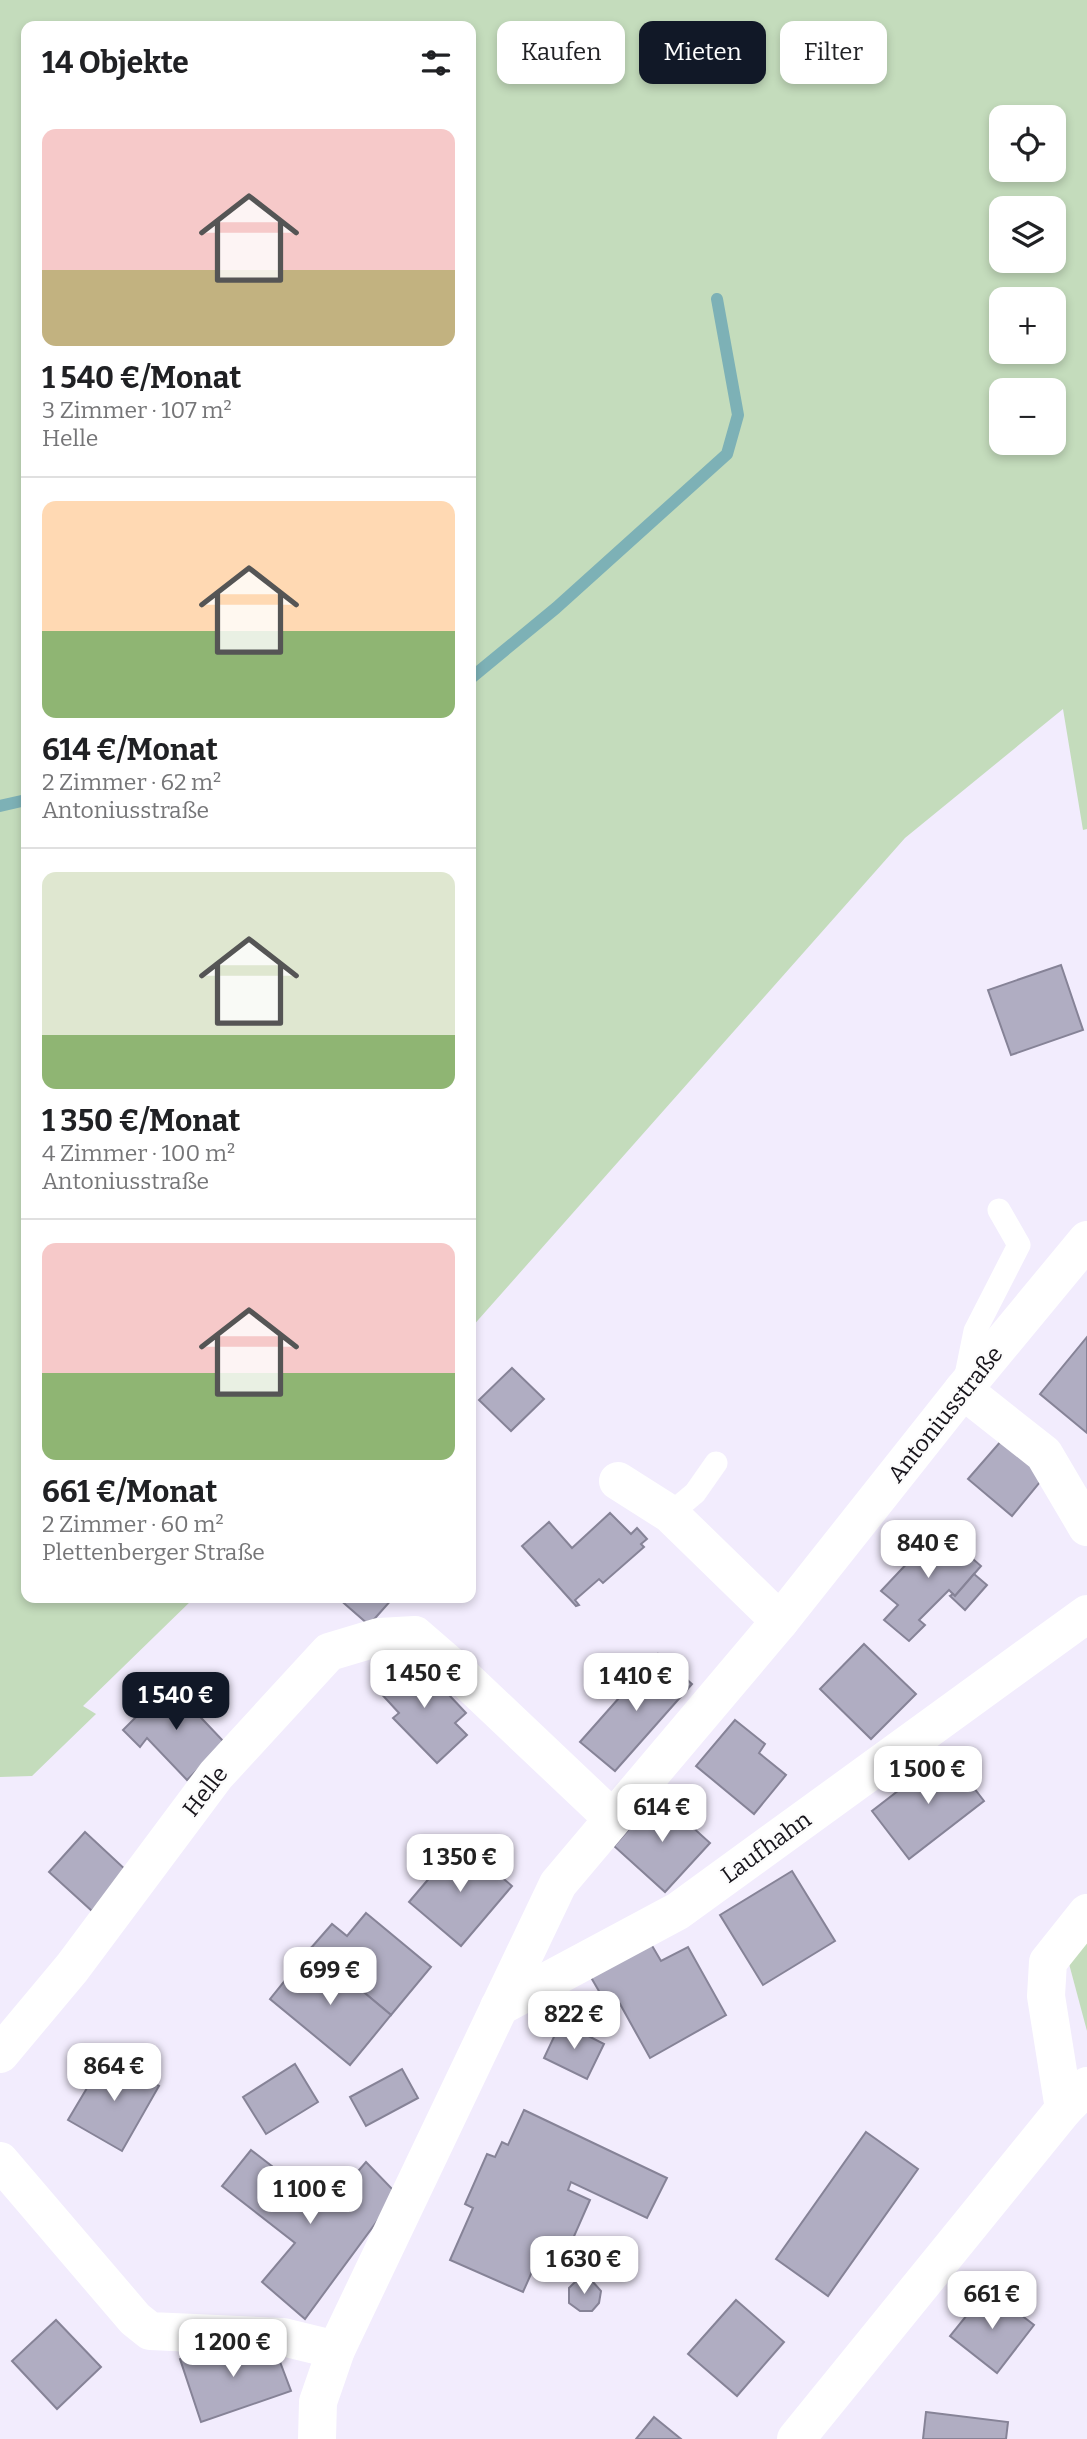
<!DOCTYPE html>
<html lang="de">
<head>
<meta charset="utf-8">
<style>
  body { margin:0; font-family:Bitter,serif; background:#f2f2f2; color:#202124; height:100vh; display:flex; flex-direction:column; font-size:26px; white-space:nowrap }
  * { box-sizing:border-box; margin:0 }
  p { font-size:23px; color:#757577 }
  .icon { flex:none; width:38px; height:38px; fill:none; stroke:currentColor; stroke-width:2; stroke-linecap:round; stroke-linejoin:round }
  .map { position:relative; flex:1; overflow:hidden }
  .drawer { position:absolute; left:21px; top:21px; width:455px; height:1582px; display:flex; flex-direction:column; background:#fff; border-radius:14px; box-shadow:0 4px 10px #0003 }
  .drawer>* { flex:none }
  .top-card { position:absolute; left:497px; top:21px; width:485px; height:63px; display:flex; gap:14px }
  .fabs { position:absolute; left:989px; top:105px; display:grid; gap:14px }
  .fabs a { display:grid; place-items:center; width:77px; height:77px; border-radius:14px; background:#fff; box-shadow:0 4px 10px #0003; font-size:35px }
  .price { position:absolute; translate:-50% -60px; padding:0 16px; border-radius:14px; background:#fff; color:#222; font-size:23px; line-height:46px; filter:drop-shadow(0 2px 4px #0008) }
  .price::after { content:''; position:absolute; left:50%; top:42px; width:21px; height:16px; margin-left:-10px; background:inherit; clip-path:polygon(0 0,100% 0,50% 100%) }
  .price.on { background:#111827; color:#fff }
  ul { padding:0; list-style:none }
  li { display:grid; align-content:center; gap:14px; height:371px; padding:0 21px }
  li+li { border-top:2px solid #e0e0e0 }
  li span { display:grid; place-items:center; height:217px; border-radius:14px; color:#555 }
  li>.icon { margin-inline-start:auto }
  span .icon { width:126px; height:126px; fill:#fffc; stroke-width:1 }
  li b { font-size:30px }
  h2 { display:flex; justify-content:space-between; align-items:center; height:84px; padding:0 21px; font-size:30px }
  .pill { padding:0 24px; border-radius:14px; background:#fff; box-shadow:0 4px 10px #0003; font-size:24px; line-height:63px }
  .pill.on { background:#111827; color:#fff }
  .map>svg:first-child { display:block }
</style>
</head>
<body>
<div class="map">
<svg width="1087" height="2439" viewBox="0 0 1087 2439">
  <rect width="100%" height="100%" fill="#f2ecfd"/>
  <g fill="#c4dcbc" fill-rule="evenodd">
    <path d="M0 0H1087V829L1083 830 1063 709 905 838 471 1328V26H26V1598H194L83 1706 96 1714 32 1776 0 1777ZM1054 117V170H1001V117ZM1001 208H1054V261H1001ZM1001 299H1054V352H1001ZM1001 390H1054V443H1001Z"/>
    <polygon points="1087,1939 1087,2031 1068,1960"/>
  </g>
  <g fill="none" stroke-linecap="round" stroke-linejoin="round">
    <g stroke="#7db1b6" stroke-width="12">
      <polyline points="471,678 556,608 727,454 738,415 717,299"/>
      <polyline points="0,806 26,800"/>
    </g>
  </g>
  <g fill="#b0adc2" stroke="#868397" stroke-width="2">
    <polygon points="1061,965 1083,1030 1011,1055 988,990"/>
    <polygon points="1087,1337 1087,1433 1040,1394"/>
    <polygon points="512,1368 544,1399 511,1431 479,1400"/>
    <polygon points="1002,1440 1045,1476 1012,1516 968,1479"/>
    <polygon points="610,1513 631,1534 637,1528 647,1539 641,1544 644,1547 603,1583 599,1579 575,1600 579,1605 576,1606 522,1546 549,1522 572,1548"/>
    <polygon points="943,1522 963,1540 958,1546 981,1566 955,1596 949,1590 919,1620 925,1625 909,1641 884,1620 898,1605 881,1591 914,1556 925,1567 930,1562 913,1546 924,1532 930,1538"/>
    <polygon points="974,1574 987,1585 965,1610 950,1596 953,1594 955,1596"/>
    <polygon points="338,1598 393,1598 369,1625"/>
    <polygon points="864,1644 916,1694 871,1739 820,1689"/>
    <polygon points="658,1654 692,1684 615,1771 580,1742"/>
    <polygon points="407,1659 430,1683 434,1679 466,1713 455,1723 467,1735 437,1763 393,1718 399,1713 376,1688"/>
    <polygon points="169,1684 225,1743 187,1780 147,1738 140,1747 123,1730"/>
    <polygon points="735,1720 765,1744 759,1753 786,1775 754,1814 696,1766"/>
    <polygon points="947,1753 984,1801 909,1859 872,1811"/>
    <polygon points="658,1796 710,1843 665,1892 614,1846"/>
    <polygon points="85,1832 128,1872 92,1911 49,1872"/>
    <polygon points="460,1842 512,1886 461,1946 409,1902"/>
    <polygon points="792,1871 835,1941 763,1985 720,1915"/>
    <polygon points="366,1913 431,1967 391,2015 311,1948 332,1924 347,1936"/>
    <polygon points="644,1932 661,1961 688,1947 726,2015 650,2058 620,2004 610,2010 585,1967"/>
    <polygon points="311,1948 391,2015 350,2065 270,1999"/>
    <polygon points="561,2022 604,2044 587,2079 544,2058"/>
    <polygon points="106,2056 159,2086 122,2151 68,2120"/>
    <polygon points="295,2064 318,2102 266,2134 243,2097"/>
    <polygon points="402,2069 418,2098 366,2126 350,2097"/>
    <polygon points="524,2110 667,2178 647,2218 571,2182 568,2190 590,2200 568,2250 546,2240 523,2292 450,2260 473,2208 465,2204 487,2154 495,2157 502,2142 508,2145"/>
    <polygon points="866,2132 918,2169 828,2296 776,2259"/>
    <polygon points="251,2150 326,2208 366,2162 397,2194 305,2319 262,2282 295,2243 222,2186"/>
    <polygon points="576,2281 593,2282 601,2291 599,2303 592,2311 580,2311 569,2303 569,2288"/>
    <polygon points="988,2289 1034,2325 997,2373 950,2336"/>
    <polygon points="736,2300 784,2342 737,2396 688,2354"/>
    <polygon points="56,2320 101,2367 57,2409 12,2361"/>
    <polygon points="230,2341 236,2359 274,2346 291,2391 201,2422 180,2359"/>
    <polygon points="926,2412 1008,2422 1006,2439 923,2439"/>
    <polygon points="654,2417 681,2439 636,2439"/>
  </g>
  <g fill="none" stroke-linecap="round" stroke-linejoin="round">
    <g stroke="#fff" stroke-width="23">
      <polyline points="965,1380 975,1331 1019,1245 999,1210"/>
      <polyline points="670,1514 695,1493 716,1463"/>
    </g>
    <g stroke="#fff" stroke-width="38">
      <polyline points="963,1390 1044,1454 1087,1527"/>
      <polyline points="618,1481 670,1514 780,1621"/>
      <polyline points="499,2007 678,1911 1087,1614"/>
      <polyline points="0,2054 72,1968 216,1775 329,1652 379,1637 415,1635 460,1674 612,1818"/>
      <polyline points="1064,2109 1046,1996 1048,1962 1087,1913"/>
      <polyline points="0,2161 135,2319 150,2331 283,2337 336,2350"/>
      <polyline points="317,2439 318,2402 336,2350 558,1884 780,1621 963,1390 1087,1240"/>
    </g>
    <polyline stroke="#fff" stroke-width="38" points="796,2439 1064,2109 1087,2086"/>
  </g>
  <g text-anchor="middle" stroke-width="5" stroke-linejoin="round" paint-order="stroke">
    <g font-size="23" fill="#17141b" stroke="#fcfcfc">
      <text transform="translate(945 1414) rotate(-51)" y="8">Antoniusstraße</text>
      <text transform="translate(205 1791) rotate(-52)" y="8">Helle</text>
      <text transform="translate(766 1847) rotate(-36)" y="8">Laufhahn</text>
    </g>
  </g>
</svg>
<div class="fabs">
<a><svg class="icon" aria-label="locate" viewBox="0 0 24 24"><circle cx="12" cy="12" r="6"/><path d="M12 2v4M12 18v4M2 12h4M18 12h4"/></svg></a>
<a><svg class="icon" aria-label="layers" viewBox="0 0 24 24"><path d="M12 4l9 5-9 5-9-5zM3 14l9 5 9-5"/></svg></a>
<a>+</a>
<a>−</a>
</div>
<b class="price" style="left:928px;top:1580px">840 €</b>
<b class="price" style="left:424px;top:1710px">1 450 €</b>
<b class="price" style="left:636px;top:1713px">1 410 €</b>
<b class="price on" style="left:176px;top:1732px">1 540 €</b>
<b class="price" style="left:928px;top:1806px">1 500 €</b>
<b class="price" style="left:662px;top:1844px">614 €</b>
<b class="price" style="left:460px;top:1894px">1 350 €</b>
<b class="price" style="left:330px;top:2007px">699 €</b>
<b class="price" style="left:574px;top:2051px">822 €</b>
<b class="price" style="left:114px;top:2103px">864 €</b>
<b class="price" style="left:310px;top:2226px">1 100 €</b>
<b class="price" style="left:584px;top:2296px">1 630 €</b>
<b class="price" style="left:992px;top:2331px">661 €</b>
<b class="price" style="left:233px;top:2379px">1 200 €</b>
<div class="top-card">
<a class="pill">Kaufen</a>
<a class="pill on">Mieten</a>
<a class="pill">Filter</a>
</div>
<section class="drawer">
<h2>14 Objekte<svg class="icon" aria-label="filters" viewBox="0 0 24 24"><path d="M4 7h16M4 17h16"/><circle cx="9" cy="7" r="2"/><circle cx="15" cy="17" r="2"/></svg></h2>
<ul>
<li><span style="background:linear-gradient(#f6c9c9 65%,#c2b280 0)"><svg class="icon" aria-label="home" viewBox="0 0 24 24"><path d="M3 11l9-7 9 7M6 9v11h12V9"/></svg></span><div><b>1 540 €/Monat</b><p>3 Zimmer · 107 m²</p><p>Helle</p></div></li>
<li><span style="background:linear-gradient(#ffd9b3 60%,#8fb573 0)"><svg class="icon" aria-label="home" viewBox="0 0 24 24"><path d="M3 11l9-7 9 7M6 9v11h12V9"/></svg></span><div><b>614 €/Monat</b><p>2 Zimmer · 62 m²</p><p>Antoniusstraße</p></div></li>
<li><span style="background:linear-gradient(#dfe7d0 75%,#8fb573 0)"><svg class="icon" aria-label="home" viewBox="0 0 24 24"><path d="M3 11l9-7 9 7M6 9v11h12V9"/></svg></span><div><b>1 350 €/Monat</b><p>4 Zimmer · 100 m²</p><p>Antoniusstraße</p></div></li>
<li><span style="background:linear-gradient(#f6c9c9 60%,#8fb573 0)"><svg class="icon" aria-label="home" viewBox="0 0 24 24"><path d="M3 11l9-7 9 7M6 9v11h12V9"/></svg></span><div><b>661 €/Monat</b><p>2 Zimmer · 60 m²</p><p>Plettenberger Straße</p></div></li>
</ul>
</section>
</div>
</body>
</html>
